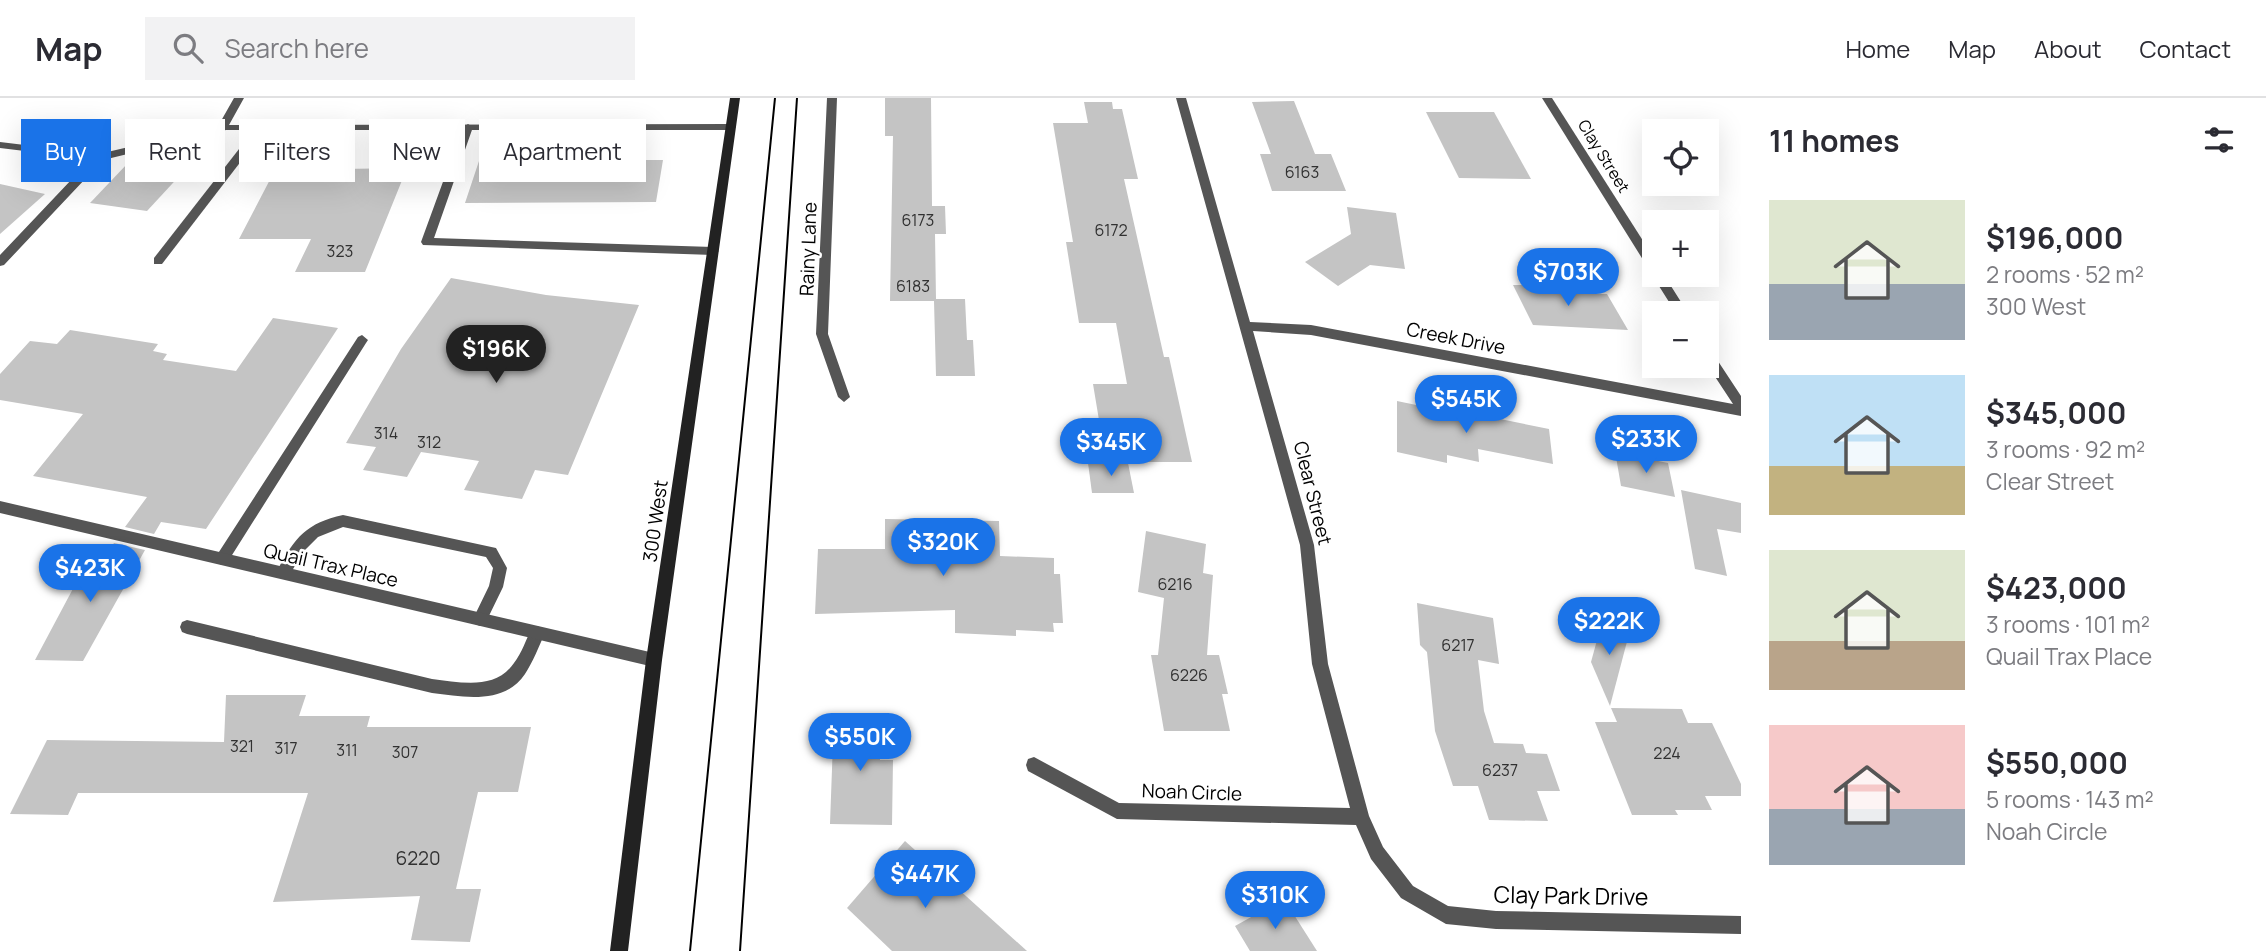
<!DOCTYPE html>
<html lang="en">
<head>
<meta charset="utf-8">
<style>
  body { margin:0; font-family:Manrope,sans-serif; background:#f2f2f3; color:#2b2b33; height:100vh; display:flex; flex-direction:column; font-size:26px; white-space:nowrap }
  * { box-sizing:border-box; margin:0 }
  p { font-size:23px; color:#7c7c81 }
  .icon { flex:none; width:38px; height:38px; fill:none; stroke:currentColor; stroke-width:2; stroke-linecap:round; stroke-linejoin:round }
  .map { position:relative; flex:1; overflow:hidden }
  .sheet { display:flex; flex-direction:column; background:#fff; width:525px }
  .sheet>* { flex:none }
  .banner { position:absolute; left:21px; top:21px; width:665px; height:63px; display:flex; gap:14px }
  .fabs { position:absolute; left:1642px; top:21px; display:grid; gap:14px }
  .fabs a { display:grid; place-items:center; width:77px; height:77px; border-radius:0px; background:#fff; box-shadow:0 7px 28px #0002; font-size:35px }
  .price { position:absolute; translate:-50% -60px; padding:0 16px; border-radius:24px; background:#1a73e8; color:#fff; font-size:23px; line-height:46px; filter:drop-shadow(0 2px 4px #0008) }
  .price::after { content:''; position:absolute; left:50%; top:42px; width:21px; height:16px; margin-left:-10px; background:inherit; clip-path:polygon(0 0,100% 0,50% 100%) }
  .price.on { background:#222; color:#fff }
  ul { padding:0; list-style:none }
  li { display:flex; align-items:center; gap:21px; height:175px; padding:0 28px }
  li span { display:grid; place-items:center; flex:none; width:196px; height:140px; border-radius:0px; color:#555 }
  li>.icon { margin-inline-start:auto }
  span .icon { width:84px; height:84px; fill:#fffc; stroke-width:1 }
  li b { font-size:30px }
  h2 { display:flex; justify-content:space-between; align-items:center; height:84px; padding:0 28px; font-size:30px }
  .tag { padding:0 24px; border-radius:0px; background:#fff; box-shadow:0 7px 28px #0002; font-size:24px; line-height:63px }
  .tag.on { background:#1a73e8; color:#fff }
  header { display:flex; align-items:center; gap:42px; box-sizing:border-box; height:98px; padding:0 35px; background:#fff; border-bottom:2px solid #e1e1e2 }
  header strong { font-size:33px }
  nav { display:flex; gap:38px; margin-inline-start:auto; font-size:24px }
  .search { width:490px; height:63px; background:#f2f2f3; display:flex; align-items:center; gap:18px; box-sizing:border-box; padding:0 24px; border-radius:0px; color:#7c7c81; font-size:26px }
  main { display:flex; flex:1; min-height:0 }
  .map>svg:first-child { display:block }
</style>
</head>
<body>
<header>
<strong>Map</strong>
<div class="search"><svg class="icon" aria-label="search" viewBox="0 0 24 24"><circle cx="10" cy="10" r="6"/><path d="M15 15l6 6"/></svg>Search here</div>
<nav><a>Home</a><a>Map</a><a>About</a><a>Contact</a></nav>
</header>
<main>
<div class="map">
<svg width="1741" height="853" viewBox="0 0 1741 853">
  <rect width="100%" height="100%" fill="#fff"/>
  <g fill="#c4c4c4">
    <polygon points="885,0 931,0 932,108 945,108 946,136 935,136 936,201 965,201 967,242 973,242 975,278 936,278 934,203 890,203 893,38 885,38"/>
    <polygon points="1294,3 1315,56 1331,56 1346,93 1272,93 1260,56 1271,56 1252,4"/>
    <polygon points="1084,4 1112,4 1113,11 1122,11 1138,81 1124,81 1164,259 1169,259 1192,364 1106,364 1093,286 1127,286 1116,225 1079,225 1066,144 1073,144 1053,25 1088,25"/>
    <polygon points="1426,14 1494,14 1531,81 1459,80"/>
    <polygon points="601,62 663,62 656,104 465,105 479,63"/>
    <polygon points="128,65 184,73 147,113 90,105"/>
    <polygon points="407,70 365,174 295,174 311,141 239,141 275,72"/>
    <polygon points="0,86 45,96 0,136"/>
    <polygon points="1347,109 1396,115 1405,171 1370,167 1338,188 1305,164 1351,136"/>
    <polygon points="451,180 546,197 639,207 568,377 535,372 522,401 464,392 479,363 421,354 407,379 363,372 376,349 346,345 401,251"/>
    <polygon points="1513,187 1568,187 1573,196 1607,196 1628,232 1533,227"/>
    <polygon points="273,220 338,230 206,431 161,424 154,436 125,429 147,399 33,378 83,316 0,302 0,276 30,243 57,246 70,232 158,246 153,253 167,256 163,262 236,273"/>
    <polygon points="1397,303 1421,308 1421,305 1549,331 1553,366 1478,351 1479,364 1447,357 1447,365 1397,354"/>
    <polygon points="1634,358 1668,365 1675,399 1621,388 1616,359 1634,362"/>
    <polygon points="1088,365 1128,365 1134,395 1092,395"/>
    <polygon points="1681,392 1741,405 1741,435 1717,431 1727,478 1695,471"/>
    <polygon points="885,421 999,423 1000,458 1054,460 1054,476 1060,476 1063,525 1053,525 1054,534 1016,532 1016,538 955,535 955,512 815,516 818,451 885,451"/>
    <polygon points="1146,433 1206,446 1203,475 1213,477 1207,557 1219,557 1228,596 1222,596 1230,633 1164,633 1151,557 1158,557 1164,500 1138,494"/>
    <polygon points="114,445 145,452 83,563 35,562 92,455 105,458"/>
    <polygon points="1417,505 1493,520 1499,566 1478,562 1484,613 1494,645 1523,646 1526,655 1547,656 1560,693 1537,693 1548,723 1489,722 1478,688 1453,688 1435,633 1427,554 1420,547"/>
    <polygon points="1602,524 1629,536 1610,608 1591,564"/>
    <polygon points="226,597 306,597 299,618 370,618 367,629 531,629 518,694 478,694 456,791 481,791 470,844 411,842 420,798 273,804 308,695 78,695 68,717 10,716 47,642 224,644"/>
    <polygon points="1611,610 1682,611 1688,625 1712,625 1741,686 1741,698 1705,698 1712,712 1675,712 1678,717 1632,717 1595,624 1617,624"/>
    <polygon points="834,616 880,617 880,662 893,662 892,727 830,726"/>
    <polygon points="905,743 1027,853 892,853 847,810"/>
    <polygon points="1284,801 1317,853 1250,853 1235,828"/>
  </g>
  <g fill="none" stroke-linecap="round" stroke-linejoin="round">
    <g fill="#555" fill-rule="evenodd">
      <polygon points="468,26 473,29 434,140 713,149 719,153 713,157 423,147 421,144 463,29"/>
      <polygon points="222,27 226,28 226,32 103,62 4,167 0,168 0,157 91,61 0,50 0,44 99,56"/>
      <polygon points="261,27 265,28 265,32 162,166 154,166 154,160 257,28"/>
      <polygon points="362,237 368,242 366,245 227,465 222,467 217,465 215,461 217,457 358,239"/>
      <path d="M343 417 496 450 507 470 503 489 485 526 480 528 475 526 473 521 489 488 493 470 486 459 343 429 318 439 305 452 288 479 283 481 278 479 276 475 278 471C295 439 307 425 343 417Z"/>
      <path d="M187 522 432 581C460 584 495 593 514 565 522 555 526 541 532 530L537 528 542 530 545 535C539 548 533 564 525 576 504 607 464 599 432 595L187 536 182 534 180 529 182 524Z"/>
    </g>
    <g fill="#555" fill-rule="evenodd">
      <polygon points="234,0 244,0 229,27 731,26 736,29 731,32 218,32 217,30"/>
      <polygon points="827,0 837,0 828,236 850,299 844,304 838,299 816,236"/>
      <polygon points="1176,0 1186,0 1250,224 1311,227 1733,306 1706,265 1706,249 1710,251 1741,298 1741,318 1311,237 1253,233 1314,447 1328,566 1369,718 1383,749 1413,788 1448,808 1496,813 1741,818 1741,836 1496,831 1446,826 1401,800 1371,761 1356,727 1117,721 1028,673 1026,667 1028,661 1034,659 1119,705 1350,710 1312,566 1300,447"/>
      <polygon points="1542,0 1552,0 1654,160 1654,174 1650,173"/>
      <polygon points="1654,174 1654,177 1664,177 1688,215 1676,215 1652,177"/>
      <polygon points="0,403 654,555 659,557 662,562 659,567 654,569 0,415"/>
    </g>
    <polygon fill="#222" fill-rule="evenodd" points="730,0 740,0 662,562 628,853 610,853 646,562"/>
    <g stroke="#000" stroke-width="2">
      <polyline points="690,853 775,0"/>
      <polyline points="740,853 797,0"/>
    </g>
  </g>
  <g text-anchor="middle" stroke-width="5" stroke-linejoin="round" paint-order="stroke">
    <g font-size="16" fill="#000" stroke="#fff">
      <text transform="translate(1604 58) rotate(58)" y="6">Clay Street</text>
    </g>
    <g font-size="16" fill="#313131">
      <text x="1302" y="80">6163</text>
      <text x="918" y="128">6173</text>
      <text x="1111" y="138">6172</text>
      <text x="340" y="159">323</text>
      <text x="913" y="194">6183</text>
      <text x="386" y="341">314</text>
      <text x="429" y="350">312</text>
      <text x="1175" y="492">6216</text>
      <text x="1458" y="553">6217</text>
      <text x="1189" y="583">6226</text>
      <text x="242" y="654">321</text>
      <text x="286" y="656">317</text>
      <text x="347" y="658">311</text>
      <text x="405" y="660">307</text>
      <text x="1667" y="661">224</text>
      <text x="1500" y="678">6237</text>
    </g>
    <g font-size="19" fill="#000" stroke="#fff">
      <text transform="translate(808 151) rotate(-88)" y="7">Rainy Lane</text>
      <text transform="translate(1456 240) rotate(11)" y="7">Creek Drive</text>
      <text transform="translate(1313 395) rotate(76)" y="7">Clear Street</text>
      <text transform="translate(655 423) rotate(-82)" y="7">300 West</text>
      <text transform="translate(331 467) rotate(13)" y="7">Quail Trax Place</text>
      <text transform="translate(1192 694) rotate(2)" y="7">Noah Circle</text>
    </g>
    <g font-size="19" fill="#313131">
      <text x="418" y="767">6220</text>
    </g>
    <g font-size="23" fill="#000" stroke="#fff">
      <text transform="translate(1571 798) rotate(1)" y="8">Clay Park Drive</text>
    </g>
  </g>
</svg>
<div class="fabs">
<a><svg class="icon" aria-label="locate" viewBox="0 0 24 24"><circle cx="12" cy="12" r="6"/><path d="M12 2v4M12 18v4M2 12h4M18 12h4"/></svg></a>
<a>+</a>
<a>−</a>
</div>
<b class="price" style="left:1568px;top:210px">$703K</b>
<b class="price on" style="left:496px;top:287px">$196K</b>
<b class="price" style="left:1466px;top:337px">$545K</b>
<b class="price" style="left:1646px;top:377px">$233K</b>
<b class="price" style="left:1111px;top:380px">$345K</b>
<b class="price" style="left:943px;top:480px">$320K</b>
<b class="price" style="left:90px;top:506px">$423K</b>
<b class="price" style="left:1609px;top:559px">$222K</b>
<b class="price" style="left:860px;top:675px">$550K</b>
<b class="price" style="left:925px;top:812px">$447K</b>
<b class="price" style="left:1275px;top:833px">$310K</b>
<div class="banner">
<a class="tag on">Buy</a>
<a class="tag">Rent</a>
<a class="tag">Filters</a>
<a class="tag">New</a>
<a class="tag">Apartment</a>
</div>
</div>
<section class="sheet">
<h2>11 homes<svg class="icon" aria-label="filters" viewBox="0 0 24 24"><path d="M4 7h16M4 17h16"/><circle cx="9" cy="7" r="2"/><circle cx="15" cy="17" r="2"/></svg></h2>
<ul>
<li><span style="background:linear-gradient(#dfe7d0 60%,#9aa5b1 0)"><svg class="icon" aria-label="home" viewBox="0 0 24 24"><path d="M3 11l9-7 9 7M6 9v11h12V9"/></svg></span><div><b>$196,000</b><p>2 rooms · 52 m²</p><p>300 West</p></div></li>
<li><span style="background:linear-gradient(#bfe0f5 65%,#c2b280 0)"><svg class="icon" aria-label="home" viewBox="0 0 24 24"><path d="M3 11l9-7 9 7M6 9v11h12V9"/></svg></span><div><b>$345,000</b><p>3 rooms · 92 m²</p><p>Clear Street</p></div></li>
<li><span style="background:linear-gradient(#dfe7d0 65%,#b9a48a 0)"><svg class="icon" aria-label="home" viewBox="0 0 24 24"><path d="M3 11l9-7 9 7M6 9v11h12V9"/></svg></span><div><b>$423,000</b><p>3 rooms · 101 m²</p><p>Quail Trax Place</p></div></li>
<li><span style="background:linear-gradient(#f6c9c9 60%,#9aa5b1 0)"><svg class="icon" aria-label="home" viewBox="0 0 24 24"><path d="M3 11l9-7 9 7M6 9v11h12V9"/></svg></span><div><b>$550,000</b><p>5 rooms · 143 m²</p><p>Noah Circle</p></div></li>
</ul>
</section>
</main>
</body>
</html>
